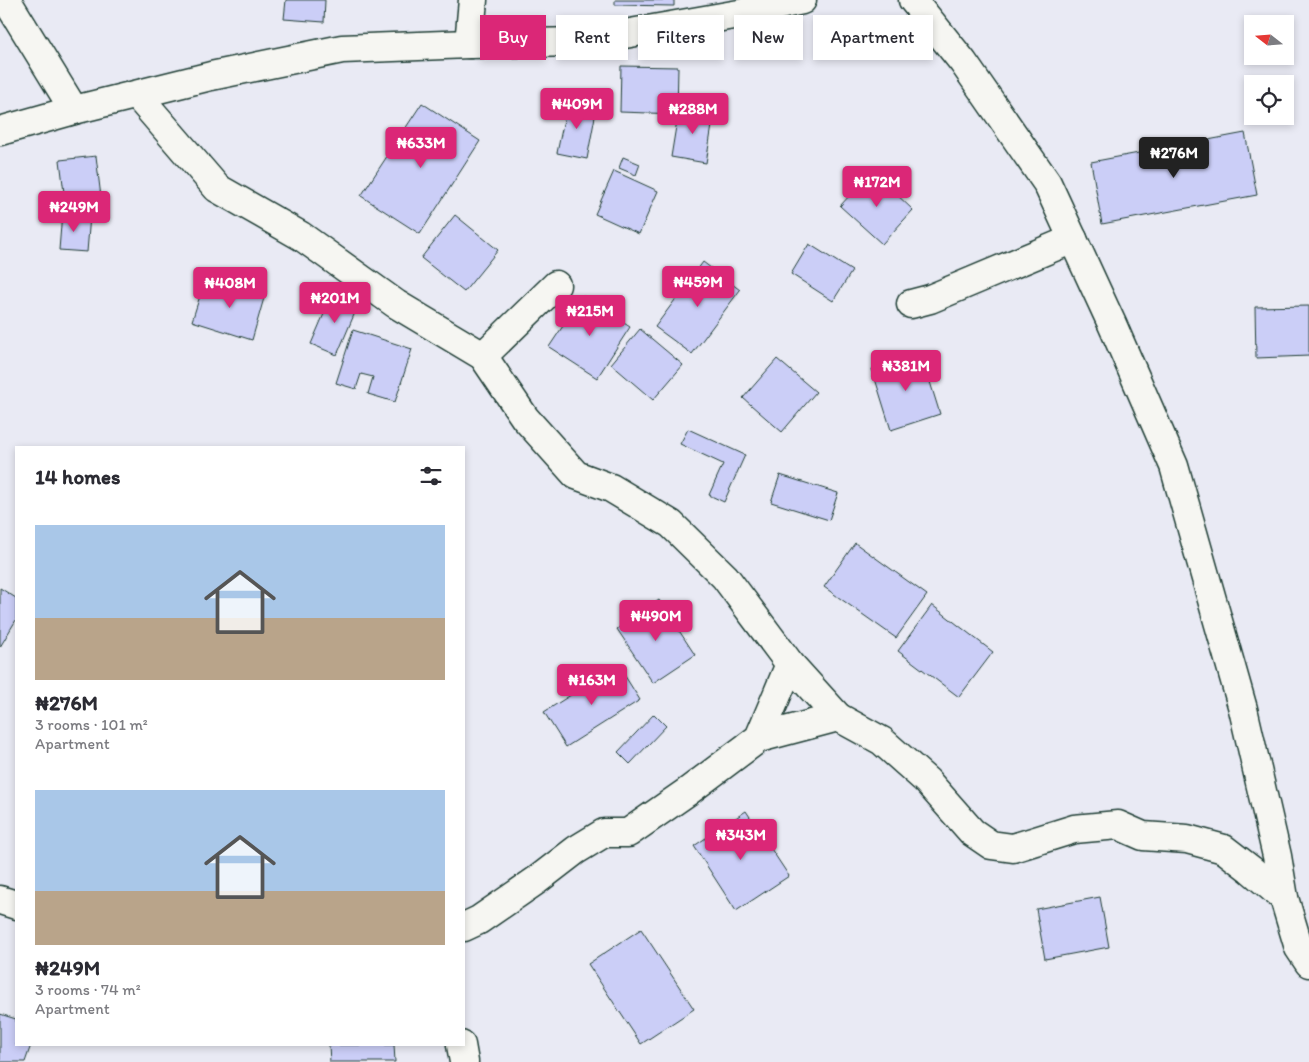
<!DOCTYPE html>
<html lang="en">
<head>
<meta charset="utf-8">
<style>
  body { margin:0; font-family:Itim,sans-serif; background:#f7f7f7; color:#2b2b33; height:100vh; display:flex; flex-direction:column; font-size:19px; white-space:nowrap }
  * { box-sizing:border-box; margin:0 }
  p { font-size:16px; color:#7c7c81 }
  .icon { flex:none; width:28px; height:28px; fill:none; stroke:currentColor; stroke-width:2; stroke-linecap:round; stroke-linejoin:round }
  .map { position:relative; flex:1; overflow:hidden }
  .sheet { position:absolute; left:15px; top:446px; width:450px; height:600px; display:flex; flex-direction:column; background:#fff; border-radius:0px; box-shadow:0 2px 8px #0003 }
  .sheet>* { flex:none }
  .banner { position:absolute; left:480px; top:15px; width:475px; height:45px; display:flex; gap:10px }
  .needle { width:32px; rotate:287deg }
  .tools { position:absolute; left:1244px; top:15px; display:grid; gap:10px }
  .tools a { display:grid; place-items:center; width:50px; height:50px; border-radius:0px; background:#fff; box-shadow:0 2px 8px #0003; font-size:25px }
  .price { position:absolute; translate:-50% -42px; padding:0 11px; border-radius:5px; background:#db2777; color:#fff; font-size:16px; line-height:32px; filter:drop-shadow(0 1px 2px #0008) }
  .price::after { content:''; position:absolute; left:50%; top:30px; width:15px; height:11px; margin-left:-8px; background:inherit; clip-path:polygon(0 0,100% 0,50% 100%) }
  .price.on { background:#222; color:#fff }
  ul { padding:0; list-style:none }
  li { display:grid; align-content:center; gap:10px; height:265px; padding:0 20px }
  li span { display:grid; place-items:center; height:155px; border-radius:0px; color:#555 }
  li>.icon { margin-inline-start:auto }
  span .icon { width:90px; height:90px; fill:#fffc; stroke-width:1 }
  li b { font-size:21px }
  h2 { display:flex; justify-content:space-between; align-items:center; height:60px; padding:0 20px; font-size:21px }
  .tag { padding:0 18px; border-radius:0px; background:#fff; box-shadow:0 2px 8px #0003; font-size:18px; line-height:45px }
  .tag.on { background:#db2777; color:#fff }
  .map>svg:first-child { display:block }
</style>
</head>
<body>
<div class="map">
<svg width="1309" height="1062" viewBox="0 0 1309 1062">
  <rect width="100%" height="100%" fill="#e9eaf4"/>
  <filter id="ink" filterUnits="userSpaceOnUse"><feTurbulence type="fractalNoise" baseFrequency=".02" numOctaves="2"/><feDisplacementMap in="SourceGraphic" scale="10" xChannelSelector="R" yChannelSelector="G"/><feConvolveMatrix kernelMatrix="1 2 1 2 8 2 1 2 1" color-interpolation-filters="sRGB"/></filter>
  <g filter="url(#ink)">
    <g fill="#cbcef7" stroke="#1f3d34">
      <polygon points="286,0 325,0 324,22 284,19"/>
      <polygon points="615,0 674,0 674,6 615,5"/>
      <polygon points="621,66 678,67 677,114 620,112"/>
      <polygon points="568,100 597,106 587,159 557,153"/>
      <polygon points="422,103 480,141 420,234 361,196"/>
      <polygon points="679,108 714,113 706,163 671,157"/>
      <polygon points="1245,133 1257,195 1102,224 1091,162"/>
      <polygon points="96,156 101,197 65,201 60,160"/>
      <polygon points="623,157 640,164 636,175 619,168"/>
      <polygon points="614,171 658,191 639,234 595,214"/>
      <polygon points="872,171 913,210 882,244 840,206"/>
      <polygon points="62,213 90,216 87,252 59,250"/>
      <polygon points="455,215 498,250 464,292 421,258"/>
      <polygon points="809,244 852,271 833,301 791,274"/>
      <polygon points="703,262 740,290 692,354 655,327"/>
      <polygon points="205,280 237,290 240,283 266,291 252,340 192,321"/>
      <polygon points="333,293 359,303 337,355 311,344"/>
      <polygon points="583,296 630,327 597,378 549,347"/>
      <polygon points="1309,306 1309,356 1256,358 1255,307"/>
      <polygon points="640,329 683,365 653,400 611,364"/>
      <polygon points="353,330 412,349 395,402 368,394 373,377 361,374 356,389 336,383"/>
      <polygon points="921,353 940,414 891,430 872,369"/>
      <polygon points="777,359 816,392 782,432 743,398"/>
      <polygon points="688,429 745,455 724,502 709,495 723,464 680,444"/>
      <polygon points="780,475 838,493 829,520 771,502"/>
      <polygon points="855,543 927,595 896,638 824,587"/>
      <polygon points="0,588 16,598 16,620 0,647"/>
      <polygon points="659,600 695,655 653,683 617,629"/>
      <polygon points="932,605 993,652 959,697 898,651"/>
      <polygon points="618,665 640,700 566,747 544,712"/>
      <polygon points="654,714 666,726 630,764 618,752"/>
      <polygon points="746,811 789,876 736,911 694,846"/>
      <polygon points="1100,897 1109,947 1045,959 1036,909"/>
      <polygon points="641,929 694,1009 641,1044 588,964"/>
      <polygon points="0,1014 16,1019 16,1045 31,1045 25,1062 0,1062"/>
      <polygon points="329,1045 394,1045 395,1062 330,1062"/>
    </g>
    <g fill="none" stroke-linecap="round" stroke-linejoin="round">
      <defs>
        <g id="minor">
          <polyline points="8,0 9,4 74,110"/>
          <polyline points="913,0 963,62 1047,183 1112,324 1174,466 1243,709 1277,856 1284,898 1299,948 1309,963"/>
          <polyline points="469,44 473,0"/>
          <polyline points="137,95 217,188 301,236 396,304 483,356 525,418 576,475 611,488 671,524 725,577 790,664 838,717 882,741 927,781 972,832 991,845 1013,848 1074,829 1118,825 1143,836 1187,839 1224,849 1250,869 1284,898"/>
          <polyline points="0,131 74,110 211,76 342,49 469,44 579,42 739,14 802,0"/>
          <polyline points="911,304 930,299 1073,239"/>
          <polyline points="483,356 556,285"/>
          <polyline points="759,738 838,717"/>
          <polyline points="0,900 16,905"/>
          <polyline points="464,927 479,920 537,880 576,850 604,833 628,833 687,792 759,738 790,664"/>
          <polyline points="461,1045 464,1062"/>
        </g>
      </defs>
      <use href="#minor" stroke="#1f3d34" stroke-width="31"/>
      <use href="#minor" stroke="#f6f6f2" stroke-width="28"/>
    </g>
  </g>
</svg>
<div class="tools">
<a><svg class="needle" viewBox="-14 -14 28 28"><path d="M0-13l5 13h-10z" fill="#e53935"/><path d="M0 13l5-13h-10z" fill="#7c7c81"/></svg></a>
<a><svg class="icon" aria-label="locate" viewBox="0 0 24 24"><circle cx="12" cy="12" r="6"/><path d="M12 2v4M12 18v4M2 12h4M18 12h4"/></svg></a>
</div>
<b class="price" style="left:577px;top:130px">₦409M</b>
<b class="price" style="left:693px;top:135px">₦288M</b>
<b class="price" style="left:421px;top:169px">₦633M</b>
<b class="price on" style="left:1174px;top:179px">₦276M</b>
<b class="price" style="left:877px;top:208px">₦172M</b>
<b class="price" style="left:74px;top:233px">₦249M</b>
<b class="price" style="left:698px;top:308px">₦459M</b>
<b class="price" style="left:230px;top:309px">₦408M</b>
<b class="price" style="left:335px;top:324px">₦201M</b>
<b class="price" style="left:590px;top:337px">₦215M</b>
<b class="price" style="left:906px;top:392px">₦381M</b>
<b class="price" style="left:656px;top:642px">₦490M</b>
<b class="price" style="left:592px;top:706px">₦163M</b>
<b class="price" style="left:741px;top:861px">₦343M</b>
<div class="banner">
<a class="tag on">Buy</a>
<a class="tag">Rent</a>
<a class="tag">Filters</a>
<a class="tag">New</a>
<a class="tag">Apartment</a>
</div>
<section class="sheet">
<h2>14 homes<svg class="icon" aria-label="filters" viewBox="0 0 24 24"><path d="M4 7h16M4 17h16"/><circle cx="9" cy="7" r="2"/><circle cx="15" cy="17" r="2"/></svg></h2>
<ul>
<li><span style="background:linear-gradient(#a9c7e8 60%,#b9a48a 0)"><svg class="icon" aria-label="home" viewBox="0 0 24 24"><path d="M3 11l9-7 9 7M6 9v11h12V9"/></svg></span><div><b>₦276M</b><p>3 rooms · 101 m²</p><p>Apartment</p></div></li>
<li><span style="background:linear-gradient(#a9c7e8 65%,#b9a48a 0)"><svg class="icon" aria-label="home" viewBox="0 0 24 24"><path d="M3 11l9-7 9 7M6 9v11h12V9"/></svg></span><div><b>₦249M</b><p>3 rooms · 74 m²</p><p>Apartment</p></div></li>
</ul>
</section>
</div>
</body>
</html>
